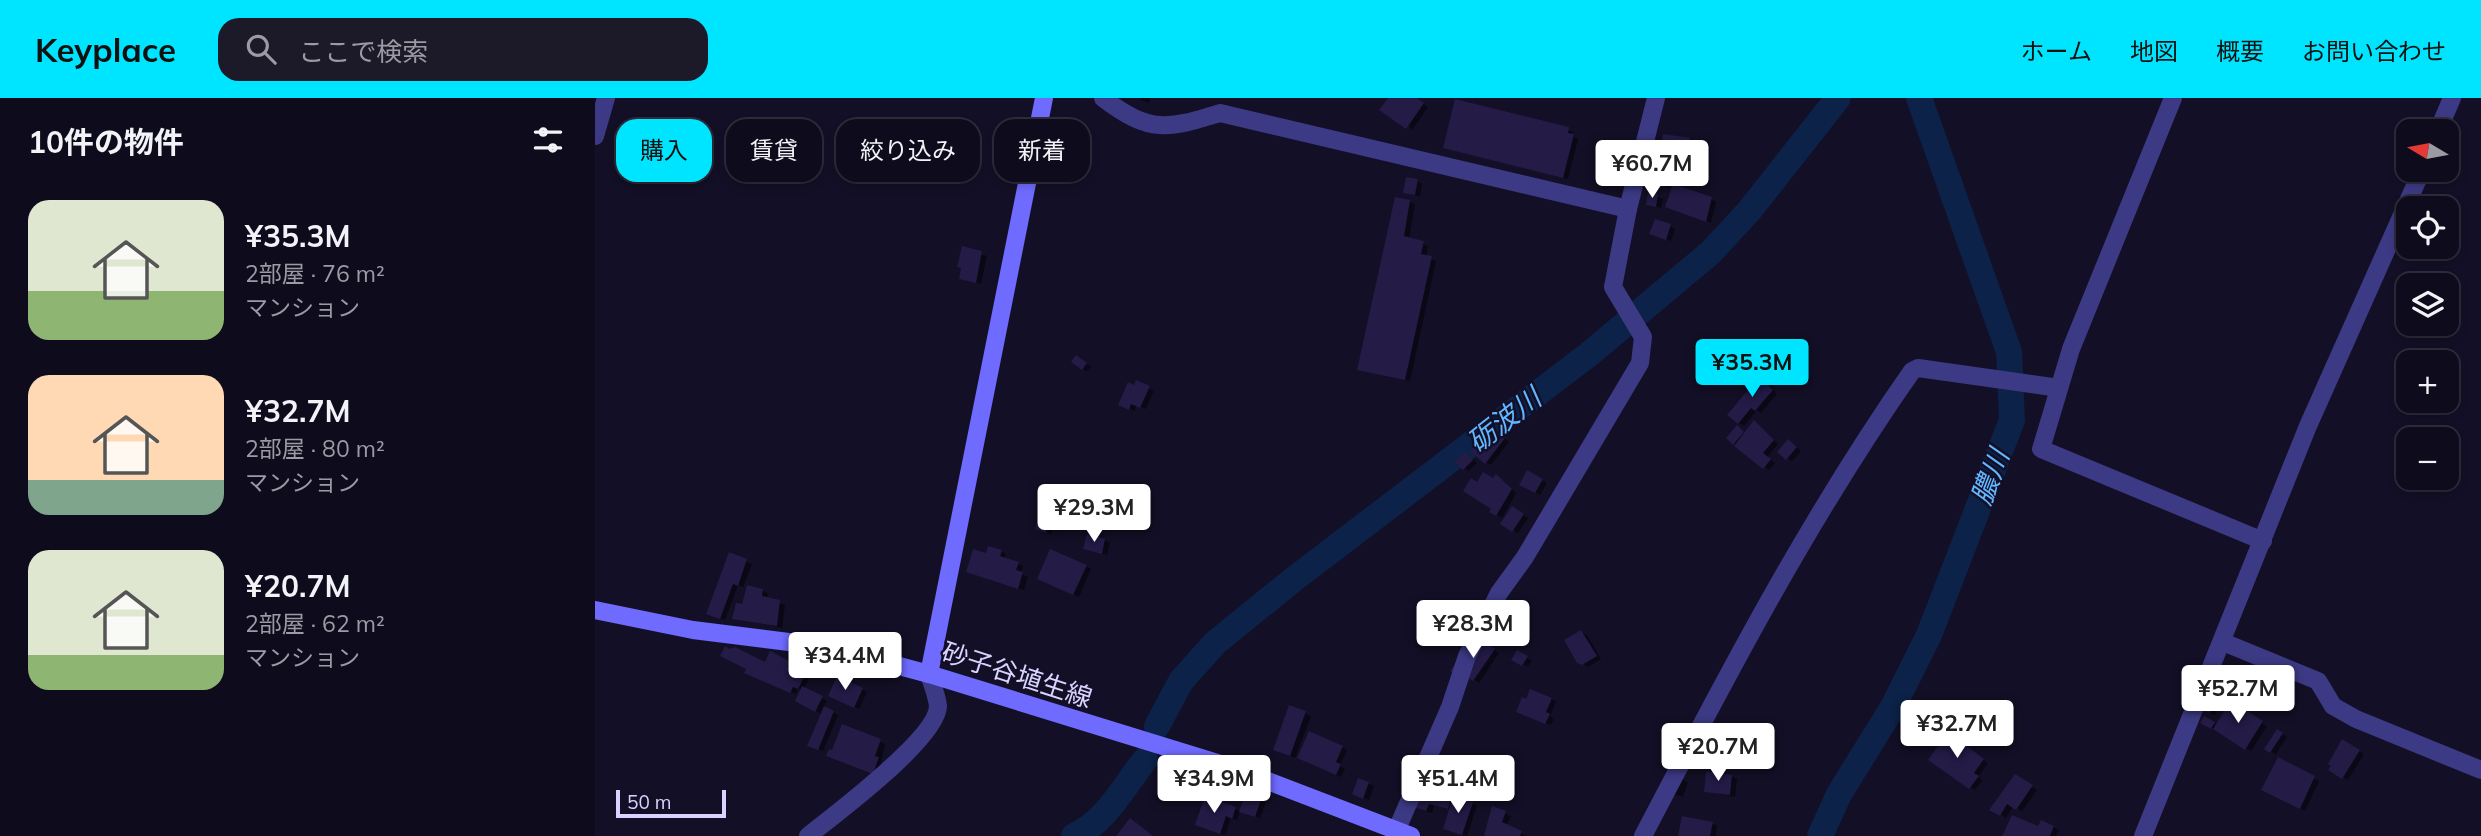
<!DOCTYPE html>
<html lang="ja">
<head>
<meta charset="utf-8">
<style>
  body { margin:0; font-family:Mulish,"Noto Sans JP",sans-serif; background:#1c1929; color:#f1f3f6; height:100vh; display:flex; flex-direction:column; font-size:26px; white-space:nowrap }
  * { box-sizing:border-box; margin:0 }
  p { font-size:23px; color:#9b9ba3 }
  .icon { flex:none; width:38px; height:38px; fill:none; stroke:currentColor; stroke-width:2; stroke-linecap:round; stroke-linejoin:round }
  .map { position:relative; flex:1; overflow:hidden }
  .sheet { display:flex; flex-direction:column; background:#0e0b1c; width:595px }
  .sheet>* { flex:none }
  .banner { position:absolute; left:21px; top:21px; width:665px; height:63px; display:flex; gap:14px }
  .needle { width:46px; rotate:280deg }
  .tools { position:absolute; left:1801px; top:21px; display:grid; gap:14px }
  .tools a { display:grid; place-items:center; width:63px; height:63px; border-radius:14px; background:#0e0b1c; box-shadow:0 4px 10px #0003,0 0 0 2px #2e2b3b; font-size:35px }
  .scale { position:absolute; left:21px; bottom:18px; width:110px; box-sizing:border-box; padding-left:7px; border:4px solid #d9d4ff; border-top:0; font-size:19px; line-height:24px; white-space:nowrap; color:#d9d4ff; -webkit-text-stroke:5px #130f26; paint-order:stroke }
  .price { position:absolute; translate:-50% -60px; padding:0 16px; border-radius:7px; background:#fff; color:#222; font-size:23px; line-height:46px; filter:drop-shadow(0 2px 4px #0008) }
  .price::after { content:''; position:absolute; left:50%; top:42px; width:21px; height:16px; margin-left:-10px; background:inherit; clip-path:polygon(0 0,100% 0,50% 100%) }
  .price.active { background:#00e5ff; color:#111 }
  ul { padding:0; list-style:none }
  li { display:flex; align-items:center; gap:21px; height:175px; padding:0 28px }
  li span { display:grid; place-items:center; flex:none; width:196px; height:140px; border-radius:21px; color:#555 }
  li>.icon { margin-inline-start:auto }
  span .icon { width:84px; height:84px; fill:#fffc; stroke-width:1 }
  li b { font-size:30px }
  h2 { display:flex; justify-content:space-between; align-items:center; height:84px; padding:0 28px; font-size:30px }
  .pill { padding:0 24px; border-radius:21px; background:#0e0b1c; box-shadow:0 4px 10px #0003,0 0 0 2px #2e2b3b; font-size:24px; line-height:63px }
  .pill.active { background:#00e5ff; color:#111 }
  header { display:flex; align-items:center; gap:42px; box-sizing:border-box; height:98px; padding:0 35px; background:#00e5ff; color:#111 }
  header strong { font-size:33px }
  nav { display:flex; gap:38px; margin-inline-start:auto; font-size:24px }
  .search { width:490px; height:63px; background:#1c1929; display:flex; align-items:center; gap:18px; box-sizing:border-box; padding:0 24px; border-radius:21px; color:#9b9ba3; font-size:26px }
  main { display:flex; flex:1; min-height:0 }
  .map>svg:first-child { display:block }
</style>
</head>
<body>
<header>
<strong>Keyplace</strong>
<div class="search"><svg class="icon" aria-label="search" viewBox="0 0 24 24"><circle cx="10" cy="10" r="6"/><path d="M15 15l6 6"/></svg>ここで検索</div>
<nav><a>ホーム</a><a>地図</a><a>概要</a><a>お問い合わせ</a></nav>
</header>
<main>
<section class="sheet">
<h2>10件の物件<svg class="icon" aria-label="filters" viewBox="0 0 24 24"><path d="M4 7h16M4 17h16"/><circle cx="9" cy="7" r="2"/><circle cx="15" cy="17" r="2"/></svg></h2>
<ul>
<li><span style="background:linear-gradient(#dfe7d0 65%,#8fb573 0)"><svg class="icon" aria-label="home" viewBox="0 0 24 24"><path d="M3 11l9-7 9 7M6 9v11h12V9"/></svg></span><div><b>¥35.3M</b><p>2部屋 · 76 m²</p><p>マンション</p></div></li>
<li><span style="background:linear-gradient(#ffd9b3 75%,#7fa58c 0)"><svg class="icon" aria-label="home" viewBox="0 0 24 24"><path d="M3 11l9-7 9 7M6 9v11h12V9"/></svg></span><div><b>¥32.7M</b><p>2部屋 · 80 m²</p><p>マンション</p></div></li>
<li><span style="background:linear-gradient(#dfe7d0 75%,#8fb573 0)"><svg class="icon" aria-label="home" viewBox="0 0 24 24"><path d="M3 11l9-7 9 7M6 9v11h12V9"/></svg></span><div><b>¥20.7M</b><p>2部屋 · 62 m²</p><p>マンション</p></div></li>
</ul>
</section>
<div class="map">
<svg width="1886" height="738" viewBox="0 0 1886 738">
  <rect width="100%" height="100%" fill="#130f26"/>
  <g fill="#0007">
    <polygon points="544,0 556,0 553,5"/>
    <polygon points="795,0 820,0 833,9 817,32"/>
    <polygon points="861,3 979,34 978,38 983,41 973,81 850,49"/>
    <polygon points="1094,41 1099,44 1097,61 1067,55"/>
    <polygon points="1073,73 1078,76 1074,90 1057,84"/>
    <polygon points="822,83 827,86 825,99 810,94"/>
    <polygon points="1062,98 1068,101 1066,110 1053,106"/>
    <polygon points="1116,101 1121,104 1116,125 1077,111"/>
    <polygon points="815,104 820,107 814,141 833,148 831,159 841,163 815,283 764,271"/>
    <polygon points="1075,128 1080,131 1076,143 1061,138"/>
    <polygon points="368,151 392,158 386,186 366,180"/>
    <polygon points="486,262 496,269 492,273 487,270"/>
    <polygon points="1173,280 1180,287 1177,291 1182,296 1166,315 1162,312 1149,328 1144,325"/>
    <polygon points="540,289 559,292 551,311 542,307 539,313 525,306"/>
    <polygon points="1160,324 1183,346 1172,359 1180,365 1174,372 1133,340 1147,333 1151,335"/>
    <polygon points="905,337 914,344 896,367 891,364"/>
    <polygon points="1199,346 1206,353 1197,363 1192,360"/>
    <polygon points="871,356 882,365 874,373 869,370"/>
    <polygon points="933,375 952,385 945,397 926,386"/>
    <polygon points="906,381 921,395 907,420 897,414 899,410 883,386"/>
    <polygon points="451,401 473,409 465,433 458,431 456,436 447,433"/>
    <polygon points="918,411 933,420 923,435 908,426"/>
    <polygon points="510,442 515,445 512,457 490,450"/>
    <polygon points="406,453 411,456 409,461 428,468 426,476 433,479 429,492 373,474 392,457"/>
    <polygon points="135,457 157,466 148,489 143,487 130,522 118,518"/>
    <polygon points="491,468 496,471 484,499 449,484"/>
    <polygon points="168,493 173,496 171,501 190,507 187,530 139,520"/>
    <polygon points="845,517 862,528 851,543 846,540"/>
    <polygon points="986,534 992,537 1006,561 993,569 983,563"/>
    <polygon points="884,543 904,555 884,585 872,577"/>
    <polygon points="922,554 937,563 933,569 918,561"/>
    <polygon points="176,556 212,574 210,579 214,581 209,591 232,603 228,610 243,617 228,653 217,648 227,616 202,603 207,592 203,590 201,596 156,577 170,566"/>
    <polygon points="1616,566 1637,575 1620,617 1605,611"/>
    <polygon points="267,591 272,594 264,611 240,600"/>
    <polygon points="956,601 961,604 955,618 959,620 956,627 928,616"/>
    <polygon points="1636,605 1672,628 1656,653 1607,624 1610,620 1622,628"/>
    <polygon points="1386,607 1409,625 1398,639 1370,618"/>
    <polygon points="1353,608 1367,620 1352,635 1393,665 1383,679 1388,682 1380,692 1336,662 1354,637 1348,634 1341,641 1331,634"/>
    <polygon points="695,609 716,618 700,660 685,654"/>
    <polygon points="248,628 290,646 283,677 238,654"/>
    <polygon points="1682,633 1692,639 1681,656 1671,651"/>
    <polygon points="1748,644 1769,656 1753,682 1735,672"/>
    <polygon points="747,649 752,652 745,668 750,671 746,679 709,663"/>
    <polygon points="1684,662 1724,683 1710,713 1669,691"/>
    <polygon points="1076,678 1093,684 1088,699 1077,695"/>
    <polygon points="1137,678 1142,681 1140,699 1110,693"/>
    <polygon points="1421,679 1442,692 1427,713 1418,708 1411,720 1397,711"/>
    <polygon points="618,681 623,684 619,694 605,688"/>
    <polygon points="764,682 779,688 774,702 764,698"/>
    <polygon points="857,695 861,701 882,708 872,738 855,733 856,712 839,707 837,715 820,710"/>
    <polygon points="667,697 672,700 665,720 651,716"/>
    <polygon points="898,710 916,718 911,728 931,738 891,738"/>
    <polygon points="640,711 645,713 642,722 636,720 630,737 607,729"/>
    <polygon points="1447,724 1464,732 1461,738 1409,738 1444,731"/>
    <polygon points="1117,725 1122,728 1121,738 1088,738"/>
  </g>
  <g fill="none" stroke-linecap="round" stroke-linejoin="round">
    <g stroke="#0c2248" stroke-width="26">
      <polyline points="562,628 586,583 620,545 699,481 993,257 1115,155 1154,113 1243,0"/>
      <path d="M479 738C512 723 528 689 550 662"/>
      <polyline points="1225,738 1244,696 1298,609 1334,537 1417,322 1414,254 1324,0"/>
    </g>
  </g>
  <g fill="#241b47">
    <polygon points="793,0 822,0 829,5 811,31 784,12"/>
    <polygon points="860,1 974,29 973,35 979,36 968,80 848,50"/>
    <polygon points="1068,36 1095,40 1092,59 1065,56"/>
    <polygon points="1060,67 1074,71 1069,88 1055,84"/>
    <polygon points="811,79 823,81 820,97 808,95"/>
    <polygon points="1078,86 1117,99 1111,124 1070,109"/>
    <polygon points="1053,94 1063,96 1061,109 1051,107"/>
    <polygon points="800,99 815,102 809,138 829,143 826,156 837,158 810,282 762,272"/>
    <polygon points="1060,121 1076,126 1071,142 1054,136"/>
    <polygon points="367,148 387,153 381,185 364,181 366,170 362,169"/>
    <polygon points="481,257 492,265 487,272 476,264"/>
    <polygon points="1167,275 1176,283 1173,287 1178,292 1160,313 1156,310 1143,326 1132,317"/>
    <polygon points="541,282 555,288 545,310 536,306 534,312 523,307 533,284 539,287"/>
    <polygon points="1159,322 1179,342 1168,355 1176,361 1168,371 1139,348"/>
    <polygon points="1142,327 1149,334 1138,347 1131,340"/>
    <polygon points="900,331 910,340 890,366 875,353 893,334 895,336"/>
    <polygon points="1193,341 1202,349 1191,362 1182,354"/>
    <polygon points="870,354 878,362 868,372 860,364"/>
    <polygon points="932,372 948,381 940,395 924,387"/>
    <polygon points="888,374 898,380 901,376 917,391 901,418 894,414 896,411 868,393 876,380 882,384"/>
    <polygon points="450,398 468,404 460,432 452,429 451,435 440,431"/>
    <polygon points="917,408 929,416 917,434 905,426"/>
    <polygon points="492,436 510,441 507,456 488,451"/>
    <polygon points="393,448 407,452 405,458 424,464 421,472 428,474 423,491 371,474 378,451 391,455"/>
    <polygon points="455,451 492,467 478,497 442,481"/>
    <polygon points="134,454 152,461 143,488 138,486 125,521 111,516"/>
    <polygon points="152,487 168,491 167,498 185,502 182,528 137,521 141,505 147,506"/>
    <polygon points="844,514 858,524 845,542 832,532"/>
    <polygon points="986,532 1002,558 987,567 982,565 969,542"/>
    <polygon points="884,540 900,551 878,583 866,575 864,579 855,573 868,554"/>
    <polygon points="130,548 135,551 140,549 170,564 175,553 208,570 206,574 210,577 203,591 198,589 195,595 149,575 151,571 125,558"/>
    <polygon points="922,552 933,558 927,568 916,562"/>
    <polygon points="1615,564 1632,571 1615,615 1597,609"/>
    <polygon points="242,578 268,590 259,610 233,598"/>
    <polygon points="207,588 228,598 220,614 200,603"/>
    <polygon points="935,591 957,600 951,614 955,616 950,626 921,614 927,599 931,601"/>
    <polygon points="1381,602 1405,621 1392,637 1368,619"/>
    <polygon points="1636,603 1668,623 1650,652 1618,631"/>
    <polygon points="1352,606 1363,616 1345,634 1343,631 1334,640 1328,634"/>
    <polygon points="694,607 711,613 695,658 678,652"/>
    <polygon points="229,608 239,613 223,652 212,648"/>
    <polygon points="1609,618 1620,624 1616,631 1605,625"/>
    <polygon points="247,626 286,641 280,658 284,659 278,676 231,658 234,651 237,652"/>
    <polygon points="1682,631 1688,635 1675,655 1669,651"/>
    <polygon points="714,633 748,648 741,664 746,666 741,677 702,660"/>
    <polygon points="1353,634 1389,661 1379,675 1384,678 1374,691 1333,662"/>
    <polygon points="1747,641 1765,652 1747,681 1733,672 1736,668 1733,666"/>
    <polygon points="1683,659 1720,678 1705,711 1666,692"/>
    <polygon points="1111,673 1137,677 1135,697 1109,694"/>
    <polygon points="607,676 618,680 614,692 603,688"/>
    <polygon points="1420,676 1438,687 1421,712 1412,706 1405,718 1394,712"/>
    <polygon points="763,680 774,684 768,701 757,696"/>
    <polygon points="820,683 858,693 853,711 834,706 831,713 813,708"/>
    <polygon points="652,691 668,696 660,719 644,714"/>
    <polygon points="610,698 641,709 637,721 631,718 625,736 600,727"/>
    <polygon points="858,698 878,704 867,737 848,731"/>
    <polygon points="897,708 911,713 907,724 927,733 925,738 889,738"/>
    <polygon points="1417,717 1443,728 1446,722 1459,728 1455,738 1407,738"/>
    <polygon points="1087,718 1118,724 1115,738 1083,738"/>
    <polygon points="535,720 558,738 521,738"/>
  </g>
  <g fill="none" stroke-linecap="round" stroke-linejoin="round">
    <g stroke="#3d3a85" stroke-width="18">
      <path d="M508 0C555 36 573 31 625 15L1033 111"/>
      <polyline points="1578,0 1476,251 1446,351 1668,443"/>
      <polyline points="1843,33 1857,0"/>
      <polyline points="0,38 11,0"/>
      <polyline points="1628,544 1723,583 1738,608 1761,621 1886,672"/>
      <polyline points="802,731 855,609 872,558 904,495 930,459 1045,265 1048,239 1018,189 1033,111 1061,0"/>
      <path d="M213 738C239 717 343 640 343 608 342 598 337 586 334 576"/>
      <path d="M1048 738C1131 579 1214 420 1317 273L1323 270 1464 290"/>
      <polyline points="1548,738 1713,328 1827,72"/>
    </g>
    <g stroke="#6f6bff" stroke-width="18">
      <polyline points="0,512 98,532 233,549 334,576 639,670 816,738"/>
      <polyline points="334,576 449,0"/>
    </g>
  </g>
  <g text-anchor="middle" stroke-width="5" stroke-linejoin="round" paint-order="stroke">
    <g font-size="26" fill="#d9d4ff" stroke="#130f26">
      <text transform="translate(422 577) rotate(18)" y="9">砂子谷埴生線</text>
    </g>
    <g font-size="28" font-style="italic" fill="#62b6ff" stroke="#130f26">
      <text transform="translate(909 322) rotate(-38)" y="10">砺波川</text>
      <text transform="translate(1395 379) rotate(-69)" y="10">膿川</text>
    </g>
  </g>
</svg>
<div class="tools">
<a><svg class="needle" viewBox="-14 -14 28 28"><path d="M0-13l5 13h-10z" fill="#e53935"/><path d="M0 13l5-13h-10z" fill="#9b9ba3"/></svg></a>
<a><svg class="icon" aria-label="locate" viewBox="0 0 24 24"><circle cx="12" cy="12" r="6"/><path d="M12 2v4M12 18v4M2 12h4M18 12h4"/></svg></a>
<a><svg class="icon" aria-label="layers" viewBox="0 0 24 24"><path d="M12 4l9 5-9 5-9-5zM3 14l9 5 9-5"/></svg></a>
<a>+</a>
<a>−</a>
</div>
<div class="scale">50 m</div>
<b class="price" style="left:1057px;top:102px">¥60.7M</b>
<b class="price active" style="left:1157px;top:301px">¥35.3M</b>
<b class="price" style="left:499px;top:446px">¥29.3M</b>
<b class="price" style="left:878px;top:562px">¥28.3M</b>
<b class="price" style="left:250px;top:594px">¥34.4M</b>
<b class="price" style="left:1643px;top:627px">¥52.7M</b>
<b class="price" style="left:1362px;top:662px">¥32.7M</b>
<b class="price" style="left:1123px;top:685px">¥20.7M</b>
<b class="price" style="left:619px;top:717px">¥34.9M</b>
<b class="price" style="left:863px;top:717px">¥51.4M</b>
<div class="banner">
<a class="pill active">購入</a>
<a class="pill">賃貸</a>
<a class="pill">絞り込み</a>
<a class="pill">新着</a>
</div>
</div>
</main>
</body>
</html>
